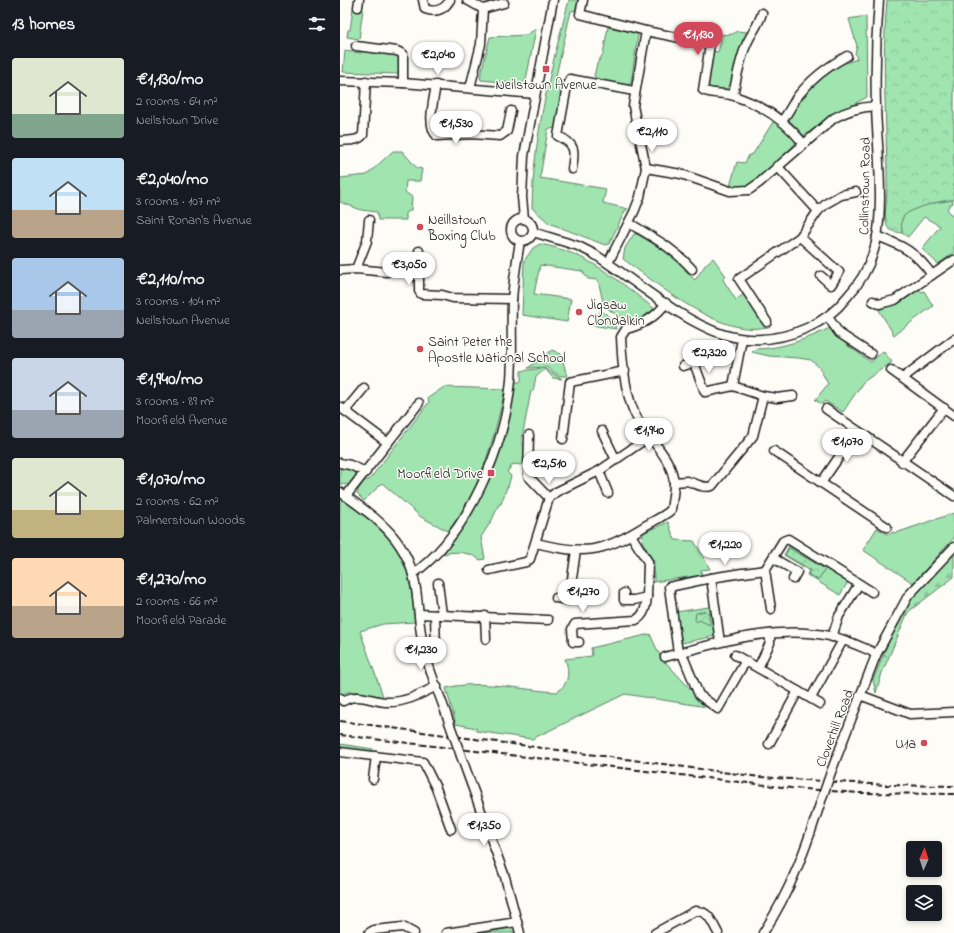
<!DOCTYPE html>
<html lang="en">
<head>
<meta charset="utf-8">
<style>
  body { margin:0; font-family:"Indie Flower",sans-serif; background:#242831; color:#f1f3f6; height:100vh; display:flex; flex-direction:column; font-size:15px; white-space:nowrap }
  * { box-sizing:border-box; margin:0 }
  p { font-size:13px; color:#9ea1a6 }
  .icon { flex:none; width:22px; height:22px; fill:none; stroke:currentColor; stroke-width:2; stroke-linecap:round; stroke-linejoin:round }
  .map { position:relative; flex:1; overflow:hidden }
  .side { display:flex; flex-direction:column; background:#171b24; width:340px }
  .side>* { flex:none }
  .needle { width:26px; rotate:3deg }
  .fabs { position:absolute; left:566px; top:841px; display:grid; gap:8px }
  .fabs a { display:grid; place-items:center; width:36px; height:36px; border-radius:4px; background:#171b24; box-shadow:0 2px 6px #0003; font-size:20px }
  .price { position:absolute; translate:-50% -34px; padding:0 9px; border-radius:14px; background:#fff; color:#222; font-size:13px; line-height:26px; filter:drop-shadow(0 1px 2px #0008) }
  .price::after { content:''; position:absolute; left:50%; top:24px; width:12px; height:9px; margin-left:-6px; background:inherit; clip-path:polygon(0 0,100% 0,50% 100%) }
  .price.on { background:#d1495b; color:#fff }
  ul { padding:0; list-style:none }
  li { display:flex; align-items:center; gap:12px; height:100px; padding:0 12px }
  li span { display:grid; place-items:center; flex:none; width:112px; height:80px; border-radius:4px; color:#555 }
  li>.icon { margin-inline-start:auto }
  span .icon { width:48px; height:48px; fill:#fffc; stroke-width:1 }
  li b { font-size:17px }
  h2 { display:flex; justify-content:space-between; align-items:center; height:48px; padding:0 12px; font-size:17px }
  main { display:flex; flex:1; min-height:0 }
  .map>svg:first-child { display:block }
</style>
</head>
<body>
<main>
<section class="side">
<h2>13 homes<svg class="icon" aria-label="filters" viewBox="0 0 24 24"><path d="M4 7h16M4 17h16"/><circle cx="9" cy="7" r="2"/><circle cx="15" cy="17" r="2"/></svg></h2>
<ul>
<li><span style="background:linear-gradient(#dfe7d0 70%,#7fa58c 0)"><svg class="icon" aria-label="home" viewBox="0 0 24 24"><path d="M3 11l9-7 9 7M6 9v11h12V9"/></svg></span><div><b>€1,130/mo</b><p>2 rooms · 64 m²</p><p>Neilstown Drive</p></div></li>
<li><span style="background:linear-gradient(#bfe0f5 65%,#b9a48a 0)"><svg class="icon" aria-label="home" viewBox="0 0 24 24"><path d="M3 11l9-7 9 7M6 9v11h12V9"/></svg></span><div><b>€2,040/mo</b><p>3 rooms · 107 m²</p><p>Saint Ronan's Avenue</p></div></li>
<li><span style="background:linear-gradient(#a9c7e8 65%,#9aa5b1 0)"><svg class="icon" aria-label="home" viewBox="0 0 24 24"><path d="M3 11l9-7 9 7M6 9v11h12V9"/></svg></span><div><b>€2,110/mo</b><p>3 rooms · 104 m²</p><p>Neilstown Avenue</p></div></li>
<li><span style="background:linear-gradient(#c9d6e8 65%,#9aa5b1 0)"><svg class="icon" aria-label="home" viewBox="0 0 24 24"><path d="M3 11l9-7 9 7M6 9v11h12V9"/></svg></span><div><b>€1,940/mo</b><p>3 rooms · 89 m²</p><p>Moorfield Avenue</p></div></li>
<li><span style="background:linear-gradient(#dfe7d0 65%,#c2b280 0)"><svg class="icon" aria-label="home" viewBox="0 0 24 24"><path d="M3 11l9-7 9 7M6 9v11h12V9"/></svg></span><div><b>€1,070/mo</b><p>2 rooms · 62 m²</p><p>Palmerstown Woods</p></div></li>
<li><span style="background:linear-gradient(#ffd9b3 60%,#b9a48a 0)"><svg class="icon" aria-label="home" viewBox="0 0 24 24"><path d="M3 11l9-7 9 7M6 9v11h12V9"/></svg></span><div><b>€1,270/mo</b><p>2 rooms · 66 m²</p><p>Moorfield Parade</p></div></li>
</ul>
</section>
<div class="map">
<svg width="614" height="933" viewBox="0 0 614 933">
  <defs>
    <pattern id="forest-firs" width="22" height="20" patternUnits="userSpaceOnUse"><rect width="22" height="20" fill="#a0e4b0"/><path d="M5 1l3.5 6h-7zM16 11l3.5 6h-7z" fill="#89c397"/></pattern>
    <pattern id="park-crowns" width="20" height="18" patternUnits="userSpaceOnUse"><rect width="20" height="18" fill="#a0e4b0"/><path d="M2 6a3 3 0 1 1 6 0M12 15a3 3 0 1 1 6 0" fill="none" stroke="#89c397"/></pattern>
  </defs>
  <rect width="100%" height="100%" fill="#fdfcf7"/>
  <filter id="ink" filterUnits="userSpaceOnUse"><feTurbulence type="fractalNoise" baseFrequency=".025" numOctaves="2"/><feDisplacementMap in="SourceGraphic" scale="8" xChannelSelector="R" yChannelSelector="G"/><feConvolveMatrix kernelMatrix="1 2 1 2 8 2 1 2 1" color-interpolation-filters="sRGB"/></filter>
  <g filter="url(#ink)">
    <g fill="#a0e4b0" stroke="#5e8066">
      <path d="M229 0H239L237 10 231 11 216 76 226 82 217 128 208 129 200 178 266 189 263 203 288 209 285 211 269 244 265 245 209 223 192 208C193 137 211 68 229 0Z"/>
      <polygon points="13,8 23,9 19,39 7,37 8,30 10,30"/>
      <polygon points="526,16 527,97 489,118 459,139 445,155 413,183 402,187 390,186 397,162 405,163 409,155 413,154 433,122 451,113 469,89 489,68 504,59 506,63 517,59 515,53 517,46 509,19"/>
      <path d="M268 27 294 32 298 35 291 83 288 85C280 84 258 81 254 76L257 64 263 54Z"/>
      <polygon points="196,29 186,80 181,84 141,80 140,77 150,37 186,35"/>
      <polygon points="397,31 407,32 398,55 393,82 385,90 372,89 367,84 372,51 378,52 381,41 376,35 393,34"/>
      <polygon points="25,49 60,56 59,73 58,74 3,72 5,51 21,53"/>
      <polygon points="53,151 62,151 77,168 82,169 80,181 66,181 65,192 72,197 71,210 66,213 66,220 38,220 37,212 21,210 0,202 0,178 27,175"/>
      <path d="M612 200 613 203 607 208 610 214 614 215V253L598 264 582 249 600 226 584 217 568 237 562 233C562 228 560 222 563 217 568 206 601 202 612 200Z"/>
      <path d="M294 234H301L347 263 345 270 355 280 366 264 373 258 386 276 383 280 396 300 405 293 426 327C380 338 318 284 283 259L285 248Z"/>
      <path d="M200 244C249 253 277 280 315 309L297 321 289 324 264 306 258 280 248 279 242 271 200 265 194 294 231 299 227 322 182 315 184 261 193 248Z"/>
      <polygon points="579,289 582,292 584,291 593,306 554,335 539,310 564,300"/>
      <polygon points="261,310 273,320 276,329 251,325"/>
      <path d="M490 328 507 345 531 362 543 351 552 362 523 382 503 412 485 401 482 404 475 400 488 384 479 367 471 360 458 358 429 356 412 352 415 349C441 349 467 339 490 328Z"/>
      <polygon points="212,350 221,354 227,376 220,376 206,367 188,368"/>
      <path d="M204 368 222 379 213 378 205 369 196 377 193 391H191L181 443 187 447 184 463 181 465 173 464 167 472 171 476 168 487H167L161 504H159L152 520 141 537 145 559 140 560C131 552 113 550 101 555 140 504 168 446 175 382H181V371Z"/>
      <path d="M104 387 165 389C154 439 141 490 108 531L81 517 42 483 24 501 17 494 18 490 25 480H29L89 402 88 398Z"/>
      <polygon points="0,468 13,470 16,474 9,485 0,484"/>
      <path d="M0 498C40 526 65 544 72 595 73 604 75 613 75 622L43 624 20 631 44 699C29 695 14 687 0 695Z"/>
      <polygon points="614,513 614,538 573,583 523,550 537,528 549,535 552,532 556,533"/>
      <polygon points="328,522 335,540 354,541 370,569 361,570 362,575 314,582 314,562 302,541 303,533"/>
      <polygon points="449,546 508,582 500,595 467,575 469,570 444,555"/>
      <polygon points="369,607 375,636 342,643 336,612"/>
      <path d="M310 634 320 656 367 707 285 694 192 739 136 731V728L116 724 106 688C142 679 180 690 217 692 229 684 230 672 225 659L252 656 251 648Z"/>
      <polygon points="0,744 33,749 33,753 0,749"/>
      <polygon points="168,928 171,929 174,933 137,933"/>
    </g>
    <polygon fill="url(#forest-firs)" stroke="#5e8066" points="614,552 614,577 568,612 542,673 536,693 533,680 555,626 573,597"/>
    <g fill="url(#park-crowns)" stroke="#5e8066">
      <path d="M547 0H614V200C605 199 568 209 563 217 560 221 562 228 562 233 556 232 550 232 547 226 543 216 548 194 547 183 547 122 541 61 547 0Z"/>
      <polygon points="449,548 485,569 478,580 468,574 471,570 445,555"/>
      <polygon points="366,611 369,614 370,625 359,620 357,622 355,620 356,613"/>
    </g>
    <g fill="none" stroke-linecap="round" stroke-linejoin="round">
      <defs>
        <g id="minor">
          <path d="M83 0 85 9C96 13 104 10 110 0"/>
          <polyline points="127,0 143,9 141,44 130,88"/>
          <path d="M243 0 240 14 306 31 370 44 363 90C372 95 384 92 394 96 422 105 445 120 463 143"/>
          <polyline points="18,7 19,0"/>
          <polyline points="143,9 164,3"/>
          <polyline points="16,46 57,51 63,54 63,83"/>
          <polyline points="0,81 63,83 195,94"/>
          <path d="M96 85C94 99 86 126 97 136L131 134 160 136 167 131 171 111"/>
          <path d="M393 95C397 77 400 57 408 41 413 31 419 24 422 13"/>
          <path d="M442 121C448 113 452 105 457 97 471 79 488 66 507 56"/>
          <path d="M0 141C8 140 17 142 23 135L26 81"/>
          <polyline points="437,166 478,211"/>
          <path d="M306 168 341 174 390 191 409 190 419 183 494 118C508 110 520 107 536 106"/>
          <path d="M232 169C235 151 236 144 218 136L227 86 230 79 294 91"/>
          <circle cx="182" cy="230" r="11"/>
          <polyline points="184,219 182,197 184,156 213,0"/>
          <path d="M289 223C312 237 334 248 352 269"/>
          <path d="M193 232 238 246 254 254C292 278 340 320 382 334 411 343 440 340 467 328 483 321 496 311 507 297 519 284 528 270 533 253 546 215 537 147 536 106 535 71 536 35 539 0"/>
          <path d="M537 236C562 245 577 253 592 275"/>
          <polyline points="460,237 499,272 491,285 481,276"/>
          <polyline points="79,251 79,291 81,294 102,295 113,298 172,299"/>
          <polyline points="268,263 294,212 300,197 306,168 293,106 306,31"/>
          <polyline points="16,269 27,241 29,220"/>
          <polyline points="0,270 16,269 47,272"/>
          <polyline points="533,301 539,304 555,300 614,260"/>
          <polyline points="488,317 499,333 531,354"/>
          <polyline points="427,322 399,279 460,237 478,211 487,203 501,195 516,192"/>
          <polyline points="354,363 365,392 393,386 423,396 437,398 453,396"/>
          <polyline points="343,366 358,362"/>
          <polyline points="551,370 614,416"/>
          <polyline points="564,377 614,339"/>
          <polyline points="393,386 402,339"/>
          <polyline points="0,407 48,443"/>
          <polyline points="486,409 614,496"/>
          <polyline points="5,411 24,388"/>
          <polyline points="262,431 276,460"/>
          <polyline points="189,435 188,476 209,498"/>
          <polyline points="223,439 230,382 285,371"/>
          <polyline points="434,451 547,527"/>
          <polyline points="562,462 604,408"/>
          <polyline points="0,463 10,465 26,472"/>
          <polyline points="259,471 268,493"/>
          <path d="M334 482C338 482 343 481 347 481 356 483 362 489 372 486L413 436 423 396"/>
          <polyline points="481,483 517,431"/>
          <path d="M0 492C38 519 69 540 76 589 79 609 79 630 84 650 90 673 101 698 109 722"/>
          <polyline points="6,496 79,403"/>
          <path d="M196 543C245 555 262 553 305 526 313 521 323 517 331 510 332 502 334 492 334 483 332 455 304 436 294 412 284 389 282 360 281 337L286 329C303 325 316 317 326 303"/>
          <polyline points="433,558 457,572 453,579"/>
          <polyline points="149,570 186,562 190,559 209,498 216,492 259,471 309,437"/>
          <polyline points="425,570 443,541 448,539 532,592"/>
          <polyline points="404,573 425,570 431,609"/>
          <path d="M73 574C129 534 165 446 171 380 173 354 171 327 172 301 173 281 177 261 180 241"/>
          <polyline points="371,578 402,573"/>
          <polyline points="98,583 102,615"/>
          <polyline points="284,593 284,600 294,600 307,597 308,562 291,535"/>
          <polyline points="216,598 229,600 236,550"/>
          <polyline points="79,614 208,620"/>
          <polyline points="95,615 96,651"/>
          <polyline points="145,616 146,639"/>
          <polyline points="430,634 430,643 418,668 480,704"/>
          <polyline points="492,637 499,616 519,584"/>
          <path d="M239 642H233L232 629 235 624 296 620C305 615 306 606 307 597"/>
          <polyline points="380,642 371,578 329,587 338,653 343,656 359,695 378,709 405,662"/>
          <polyline points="395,655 418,668"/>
          <path d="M325 657C378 642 435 625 490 636 504 639 517 645 531 651L536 655"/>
          <polyline points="520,695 570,714 614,712"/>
          <path d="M0 698 3 701C19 692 30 701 46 702 65 703 81 694 97 686"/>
          <polyline points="471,698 503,640"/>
          <polyline points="429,744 458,691"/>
          <polyline points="0,752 83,762 96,788 111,829"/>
          <polyline points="121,756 165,877 180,933"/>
          <polyline points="491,772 536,655 553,624 568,596 614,547"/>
          <polyline points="33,779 36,756"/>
          <polyline points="29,933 34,930 63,927 74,933"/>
          <polyline points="106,933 177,922"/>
          <path d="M315 933 355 911C369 910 372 923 378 933"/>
          <path d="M423 933C451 891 467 845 482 798"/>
        </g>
      </defs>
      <use href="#minor" stroke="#1c1c1c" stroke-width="11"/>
      <use href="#minor" stroke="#fdfcf7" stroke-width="8"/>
      <g stroke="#1c1c1c" stroke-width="2" stroke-dasharray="6 3" stroke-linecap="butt">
        <polyline points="0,721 420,777 546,785 614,786"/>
        <polyline points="0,735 451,788 519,793 614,794"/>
      </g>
      <defs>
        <g id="minor-bridge">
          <polyline points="109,722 121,756"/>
          <polyline points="482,798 491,772"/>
        </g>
      </defs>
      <use href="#minor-bridge" stroke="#1c1c1c" stroke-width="11" stroke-linecap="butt"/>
      <use href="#minor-bridge" stroke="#fdfcf7" stroke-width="8"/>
    </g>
  </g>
  <g fill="#d1495b" stroke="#fdfcf7" stroke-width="1.5">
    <rect x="202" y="65" width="8" height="8" rx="2"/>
    <circle cx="80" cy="227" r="4"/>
    <circle cx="239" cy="312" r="4"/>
    <circle cx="80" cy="349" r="4"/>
    <rect x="147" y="469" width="8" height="8" rx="2"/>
    <circle cx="584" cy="743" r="4"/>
  </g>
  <g text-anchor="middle" stroke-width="3" stroke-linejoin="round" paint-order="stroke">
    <g font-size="14" fill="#1c1c1c" stroke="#fdfcf7" text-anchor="start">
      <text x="206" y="89" text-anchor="middle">Neilstown Avenue</text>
      <text x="88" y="224">Neillstown<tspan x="88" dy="16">Boxing Club</tspan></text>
      <text x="247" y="309">Jigsaw<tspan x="247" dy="16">Clondalkin</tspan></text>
      <text x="88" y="346">Saint Peter the<tspan x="88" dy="16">Apostle National School</tspan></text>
      <text x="143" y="478" text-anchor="end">Moorfield Drive</text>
      <text x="576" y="748" text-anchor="end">U1a</text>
    </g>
    <g font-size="14" fill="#1c1c1c" stroke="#fdfcf7">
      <text transform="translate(524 186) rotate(-89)" y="5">Collinstown Road</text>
      <text transform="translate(494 728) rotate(-69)" y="5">Cloverhill Road</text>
    </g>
  </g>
</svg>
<div class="fabs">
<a><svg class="needle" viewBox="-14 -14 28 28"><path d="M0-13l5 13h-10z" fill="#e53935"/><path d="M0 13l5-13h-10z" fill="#9ea1a6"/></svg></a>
<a><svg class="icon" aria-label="layers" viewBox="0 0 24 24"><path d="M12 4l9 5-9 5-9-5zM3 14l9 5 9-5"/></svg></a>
</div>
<b class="price on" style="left:358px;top:56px">€1,130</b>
<b class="price" style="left:98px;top:76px">€2,040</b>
<b class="price" style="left:116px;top:145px">€1,530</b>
<b class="price" style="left:312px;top:153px">€2,110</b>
<b class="price" style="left:69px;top:286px">€3,050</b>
<b class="price" style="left:369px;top:374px">€2,320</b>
<b class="price" style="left:309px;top:452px">€1,940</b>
<b class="price" style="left:507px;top:463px">€1,070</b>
<b class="price" style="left:209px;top:485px">€2,510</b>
<b class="price" style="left:385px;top:566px">€1,220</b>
<b class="price" style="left:243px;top:613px">€1,270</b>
<b class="price" style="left:81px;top:671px">€1,230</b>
<b class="price" style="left:144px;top:847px">€1,350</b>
</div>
</main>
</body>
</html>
